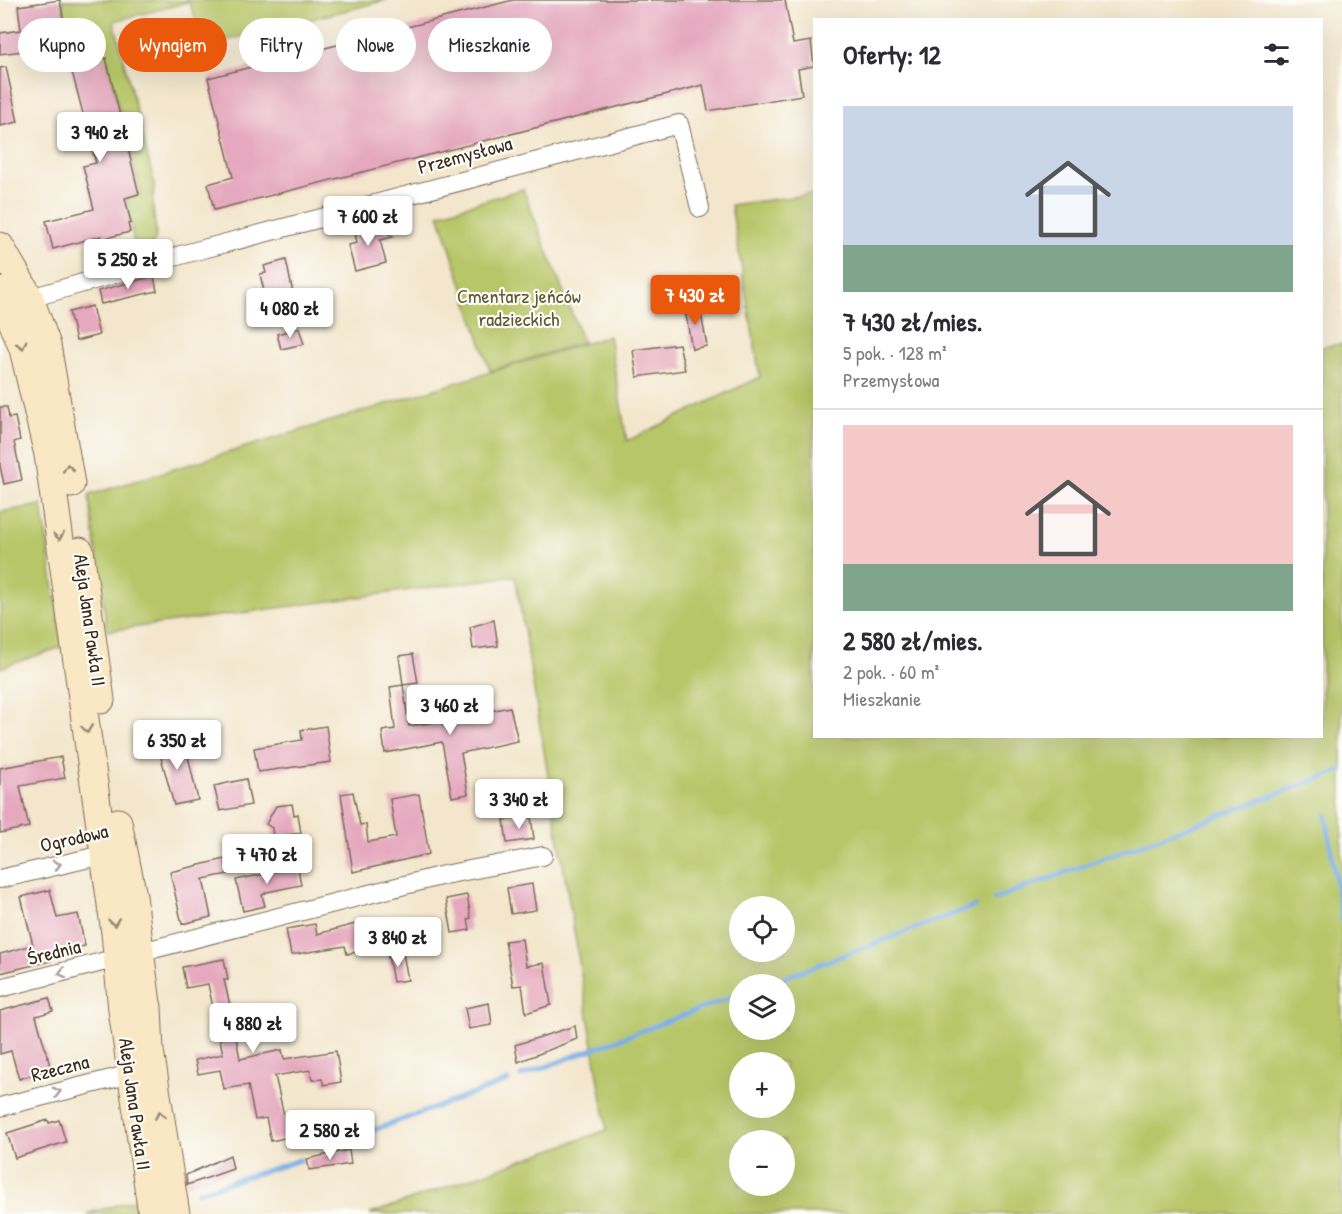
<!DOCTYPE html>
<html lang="pl">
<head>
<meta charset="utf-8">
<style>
  body { margin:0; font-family:"Patrick Hand",sans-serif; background:#f7f7f7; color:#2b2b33; height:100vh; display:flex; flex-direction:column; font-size:22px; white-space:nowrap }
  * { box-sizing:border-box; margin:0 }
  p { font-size:20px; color:#7c7c81 }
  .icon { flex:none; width:33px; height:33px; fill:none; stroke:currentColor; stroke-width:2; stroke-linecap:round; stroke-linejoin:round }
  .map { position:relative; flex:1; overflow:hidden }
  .sheet { position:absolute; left:813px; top:18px; width:510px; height:720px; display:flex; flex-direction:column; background:#fff; border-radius:0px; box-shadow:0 6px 24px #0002 }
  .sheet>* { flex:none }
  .top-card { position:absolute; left:18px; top:18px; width:570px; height:54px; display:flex; gap:12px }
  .controls { position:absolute; left:729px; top:896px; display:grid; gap:12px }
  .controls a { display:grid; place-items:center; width:66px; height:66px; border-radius:50%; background:#fff; box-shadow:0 6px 24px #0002; font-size:30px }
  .price { position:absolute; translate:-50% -51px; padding:0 14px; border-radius:6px; background:#fff; color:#222; font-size:20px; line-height:39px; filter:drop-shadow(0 2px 3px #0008) }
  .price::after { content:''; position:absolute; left:50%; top:36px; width:18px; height:14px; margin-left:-9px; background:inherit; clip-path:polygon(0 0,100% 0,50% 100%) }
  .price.on { background:#ea580c; color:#fff }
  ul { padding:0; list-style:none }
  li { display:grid; align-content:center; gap:12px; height:318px; padding:0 30px }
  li+li { border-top:2px solid #e1e1e2 }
  li span { display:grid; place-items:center; height:186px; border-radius:0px; color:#555 }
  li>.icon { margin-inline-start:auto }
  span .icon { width:108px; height:108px; fill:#fffc; stroke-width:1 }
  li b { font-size:26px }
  h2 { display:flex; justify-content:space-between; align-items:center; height:72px; padding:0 30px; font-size:26px }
  .pill { padding:0 21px; border-radius:27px; background:#fff; box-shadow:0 6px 24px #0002; font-size:21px; line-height:54px }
  .pill.on { background:#ea580c; color:#fff }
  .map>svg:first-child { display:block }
</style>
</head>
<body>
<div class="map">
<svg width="1342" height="1214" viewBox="0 0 1342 1214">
  <rect width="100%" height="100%" fill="#fdfcf7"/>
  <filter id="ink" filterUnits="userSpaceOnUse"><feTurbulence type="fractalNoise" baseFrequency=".0167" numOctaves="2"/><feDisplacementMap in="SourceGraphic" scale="12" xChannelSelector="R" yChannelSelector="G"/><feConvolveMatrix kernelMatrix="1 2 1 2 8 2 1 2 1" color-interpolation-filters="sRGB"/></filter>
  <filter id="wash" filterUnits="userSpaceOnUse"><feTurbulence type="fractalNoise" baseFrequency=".008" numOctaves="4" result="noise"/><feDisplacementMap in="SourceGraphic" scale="24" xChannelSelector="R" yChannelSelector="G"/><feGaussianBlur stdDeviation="1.35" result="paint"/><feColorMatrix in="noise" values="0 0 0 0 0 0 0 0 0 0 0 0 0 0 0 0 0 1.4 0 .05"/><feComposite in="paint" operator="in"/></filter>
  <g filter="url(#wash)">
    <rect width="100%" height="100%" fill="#f3e6cc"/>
    <g fill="#b7c668" stroke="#797843" stroke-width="1.5" fill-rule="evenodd">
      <path d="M62 0 351 1 387 0 224 41 199 27 189 2 114 21 154 182C154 190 153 199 153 207 154 232 166 242 136 254L126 199 141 194 106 59 71 68Z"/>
      <polygon points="523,189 583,342 490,371 439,214"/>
      <path d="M814 194V736H1322V347L1342 344V1214H370L607 1130 515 576 107 631 89 495 609 336 627 441 760 377 731 205ZM740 906H784V951H740ZM740 984H784V1029H740ZM740 1062H784V1107H740ZM740 1140H784V1185H740Z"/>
      <polygon points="42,505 62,647 0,668 0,512"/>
      <polygon points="137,1199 140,1214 86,1214"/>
    </g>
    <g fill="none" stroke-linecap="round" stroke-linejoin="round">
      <g stroke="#76ace4" stroke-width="5">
        <polyline points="1326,815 1342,921"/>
        <polyline points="994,899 1342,770"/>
        <polyline points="767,984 975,906"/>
        <polyline points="521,1076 740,994"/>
        <polyline points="352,1138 508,1081"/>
        <polyline points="198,1192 300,1160"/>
        <polyline points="127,1214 131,1213"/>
      </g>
    </g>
    <g id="blocks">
      <g fill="#e5a8be">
        <polygon points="60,0 68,45 0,54 0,33 21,30 18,6"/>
        <polygon points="513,0 785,0 793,44 811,41 814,66 798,69 802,95 708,111 703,85 214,210 208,184 233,177 208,78"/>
        <polygon points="106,58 139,194 125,198 131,223 128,224 130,232 102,239 101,236 53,249 46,221 94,209 83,166 96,163 71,68"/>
        <polygon points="6,67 18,122 0,126 0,68"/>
        <polygon points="374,224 393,237 380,240 386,263 355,271 348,245 357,243 354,228"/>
        <polygon points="286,260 293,293 266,300 260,274 266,273 264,266"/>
        <polygon points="154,276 157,291 101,304 98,291"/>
        <polygon points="699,302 707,346 692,349 684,305"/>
        <polygon points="92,306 99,335 76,341 69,312"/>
        <polygon points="299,328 304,344 281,349 277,334"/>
        <polygon points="679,344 685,370 637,377 633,350"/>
        <polygon points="0,407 7,407 9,418 15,417 20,440 14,442 22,480 4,484 0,466"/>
        <polygon points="494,620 498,646 473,649 470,627"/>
        <polygon points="413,654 418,683 403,685 399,656"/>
        <polygon points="403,685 409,726 442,721 443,725 477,718 476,714 510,707 518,741 461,753 468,794 452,797 442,742 385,753 382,731 395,729 390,687"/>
        <polygon points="326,726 331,762 258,772 254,748 302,740 301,730"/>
        <polygon points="175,735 180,758 188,756 198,800 174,805 156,739"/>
        <polygon points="61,757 65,778 20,786 29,827 0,833 0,768"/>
        <polygon points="246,779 251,805 220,811 214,786"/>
        <polygon points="353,792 360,825 366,824 368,842 396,837 390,799 419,794 429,854 353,872 341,794"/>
        <polygon points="292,804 294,815 298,814 301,833 273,837 272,828 266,824 276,806"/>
        <polygon points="531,817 534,839 507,843 504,820"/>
        <polygon points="225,859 228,874 203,879 211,917 182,924 170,872"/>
        <polygon points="297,862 301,885 267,892 262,895 265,906 243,911 236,880 279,871 278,865"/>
        <polygon points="532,884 536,910 511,914 507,888"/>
        <polygon points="50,890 57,918 78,914 85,946 49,954 51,961 0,973 0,954 33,945 21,897"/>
        <polygon points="467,895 471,918 468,919 470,930 452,933 446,899"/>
        <polygon points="371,920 377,947 347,954 345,946 291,955 286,929 315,924 317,934"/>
        <polygon points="522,939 526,966 544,963 551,1005 526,1013 522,985 513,986 505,941"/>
        <polygon points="403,953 408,980 393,982 388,955"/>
        <polygon points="224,959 228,980 224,980 231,1009 237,1008 241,1024 234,1026 240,1059 282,1050 284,1059 336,1051 341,1082 324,1085 322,1079 312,1080 310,1070 275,1076 289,1137 271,1141 266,1118 255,1120 248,1085 224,1089 220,1070 198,1074 195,1060 223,1054 208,984 186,988 182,967"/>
        <polygon points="49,998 53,1011 36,1016 51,1069 19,1079 11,1051 0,1054 0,1011"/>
        <polygon points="489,1003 492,1025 469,1029 465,1008"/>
        <polygon points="575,1026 577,1039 518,1062 515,1045"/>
        <polygon points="48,1120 49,1123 59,1120 66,1142 15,1158 7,1133"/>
        <polygon points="349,1150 351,1164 309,1170 307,1159"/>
        <polygon points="230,1155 233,1169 187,1185 186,1175"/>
      </g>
    </g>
  </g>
  <g filter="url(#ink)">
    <use href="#blocks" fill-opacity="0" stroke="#7b6c5b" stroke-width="1.5"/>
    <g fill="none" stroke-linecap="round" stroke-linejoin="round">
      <defs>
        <g id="street">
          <polyline points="20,301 188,253 679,124 700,208"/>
          <polyline points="0,879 115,852"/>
          <polyline points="0,988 444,875 543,856"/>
          <polyline points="0,1107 131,1074"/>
        </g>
        <g id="secondary">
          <polyline points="0,246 29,296 47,345 71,484"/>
          <polyline points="0,291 23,349 48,455 115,933 122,1010 152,1214"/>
          <polyline points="80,551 101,700"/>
          <polyline points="118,822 133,896 147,1004"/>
          <polyline points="141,987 148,1007 150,1051 176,1214"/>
        </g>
      </defs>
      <use href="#street" stroke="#7b6c5b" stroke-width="20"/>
      <use href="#secondary" stroke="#7b6c5b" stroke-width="29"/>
      <use href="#street" stroke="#fff" stroke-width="18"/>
      <use href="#secondary" stroke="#fae7c3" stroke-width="27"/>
    </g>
    <defs><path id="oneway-chevron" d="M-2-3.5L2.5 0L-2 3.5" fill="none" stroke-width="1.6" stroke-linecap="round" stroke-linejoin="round" transform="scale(1.5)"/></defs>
    <g stroke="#9a8870">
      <use href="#oneway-chevron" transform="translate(22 345) rotate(74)"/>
      <use href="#oneway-chevron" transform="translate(68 468) rotate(-98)"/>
      <use href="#oneway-chevron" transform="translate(59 536) rotate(82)"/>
      <use href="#oneway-chevron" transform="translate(87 729) rotate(82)"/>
      <use href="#oneway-chevron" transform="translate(114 922) rotate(82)"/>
      <use href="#oneway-chevron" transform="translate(160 1115) rotate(-98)"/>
    </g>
    <g stroke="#a79f9a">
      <use href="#oneway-chevron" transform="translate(57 865) rotate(-14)"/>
      <use href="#oneway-chevron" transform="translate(62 973) rotate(166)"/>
      <use href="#oneway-chevron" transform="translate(57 1092) rotate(-14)"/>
    </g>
  </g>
  <g text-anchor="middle" stroke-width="4.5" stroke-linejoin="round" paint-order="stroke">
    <g font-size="20" fill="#3b2a1e" stroke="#fdfcf7">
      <text transform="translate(465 155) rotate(-15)" y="7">Przemysłowa</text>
      <text transform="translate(90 620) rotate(82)" y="7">Aleja Jana Pawła II</text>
      <text transform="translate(74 838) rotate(-13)" y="7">Ogrodowa</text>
      <text transform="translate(54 952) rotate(-14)" y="7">Średnia</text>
      <text transform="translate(60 1068) rotate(-14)" y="7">Rzeczna</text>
      <text transform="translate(135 1104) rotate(82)" y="7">Aleja Jana Pawła II</text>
    </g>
    <g font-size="20" fill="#605934" stroke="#fdfcf7">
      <text x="519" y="303">Cmentarz jeńców<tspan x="519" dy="23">radzieckich</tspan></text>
    </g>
  </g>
</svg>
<div class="controls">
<a><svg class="icon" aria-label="locate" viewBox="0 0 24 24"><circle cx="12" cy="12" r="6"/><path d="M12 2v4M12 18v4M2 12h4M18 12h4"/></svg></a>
<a><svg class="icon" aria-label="layers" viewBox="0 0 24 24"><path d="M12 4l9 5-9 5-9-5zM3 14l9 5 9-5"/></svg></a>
<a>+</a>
<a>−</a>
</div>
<b class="price" style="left:100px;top:163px">3 940 zł</b>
<b class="price" style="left:368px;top:247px">7 600 zł</b>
<b class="price" style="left:128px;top:290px">5 250 zł</b>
<b class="price on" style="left:695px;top:326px">7 430 zł</b>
<b class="price" style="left:290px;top:339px">4 080 zł</b>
<b class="price" style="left:450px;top:736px">3 460 zł</b>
<b class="price" style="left:177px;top:771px">6 350 zł</b>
<b class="price" style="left:519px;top:830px">3 340 zł</b>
<b class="price" style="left:267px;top:885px">7 470 zł</b>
<b class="price" style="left:398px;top:968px">3 840 zł</b>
<b class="price" style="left:253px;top:1054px">4 880 zł</b>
<b class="price" style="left:330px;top:1161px">2 580 zł</b>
<div class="top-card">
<a class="pill">Kupno</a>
<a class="pill on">Wynajem</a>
<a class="pill">Filtry</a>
<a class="pill">Nowe</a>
<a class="pill">Mieszkanie</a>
</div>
<section class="sheet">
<h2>Oferty: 12<svg class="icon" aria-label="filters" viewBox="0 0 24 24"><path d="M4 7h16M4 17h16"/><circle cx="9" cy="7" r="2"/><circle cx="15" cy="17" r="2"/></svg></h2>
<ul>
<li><span style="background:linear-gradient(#c9d6e8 75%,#7fa58c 0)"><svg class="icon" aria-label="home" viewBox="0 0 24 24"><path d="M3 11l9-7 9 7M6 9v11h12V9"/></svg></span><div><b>7 430 zł/mies.</b><p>5 pok. · 128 m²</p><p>Przemysłowa</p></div></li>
<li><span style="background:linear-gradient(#f6c9c9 75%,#7fa58c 0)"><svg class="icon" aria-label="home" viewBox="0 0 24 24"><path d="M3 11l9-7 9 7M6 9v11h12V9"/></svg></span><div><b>2 580 zł/mies.</b><p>2 pok. · 60 m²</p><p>Mieszkanie</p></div></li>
</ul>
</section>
</div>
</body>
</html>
